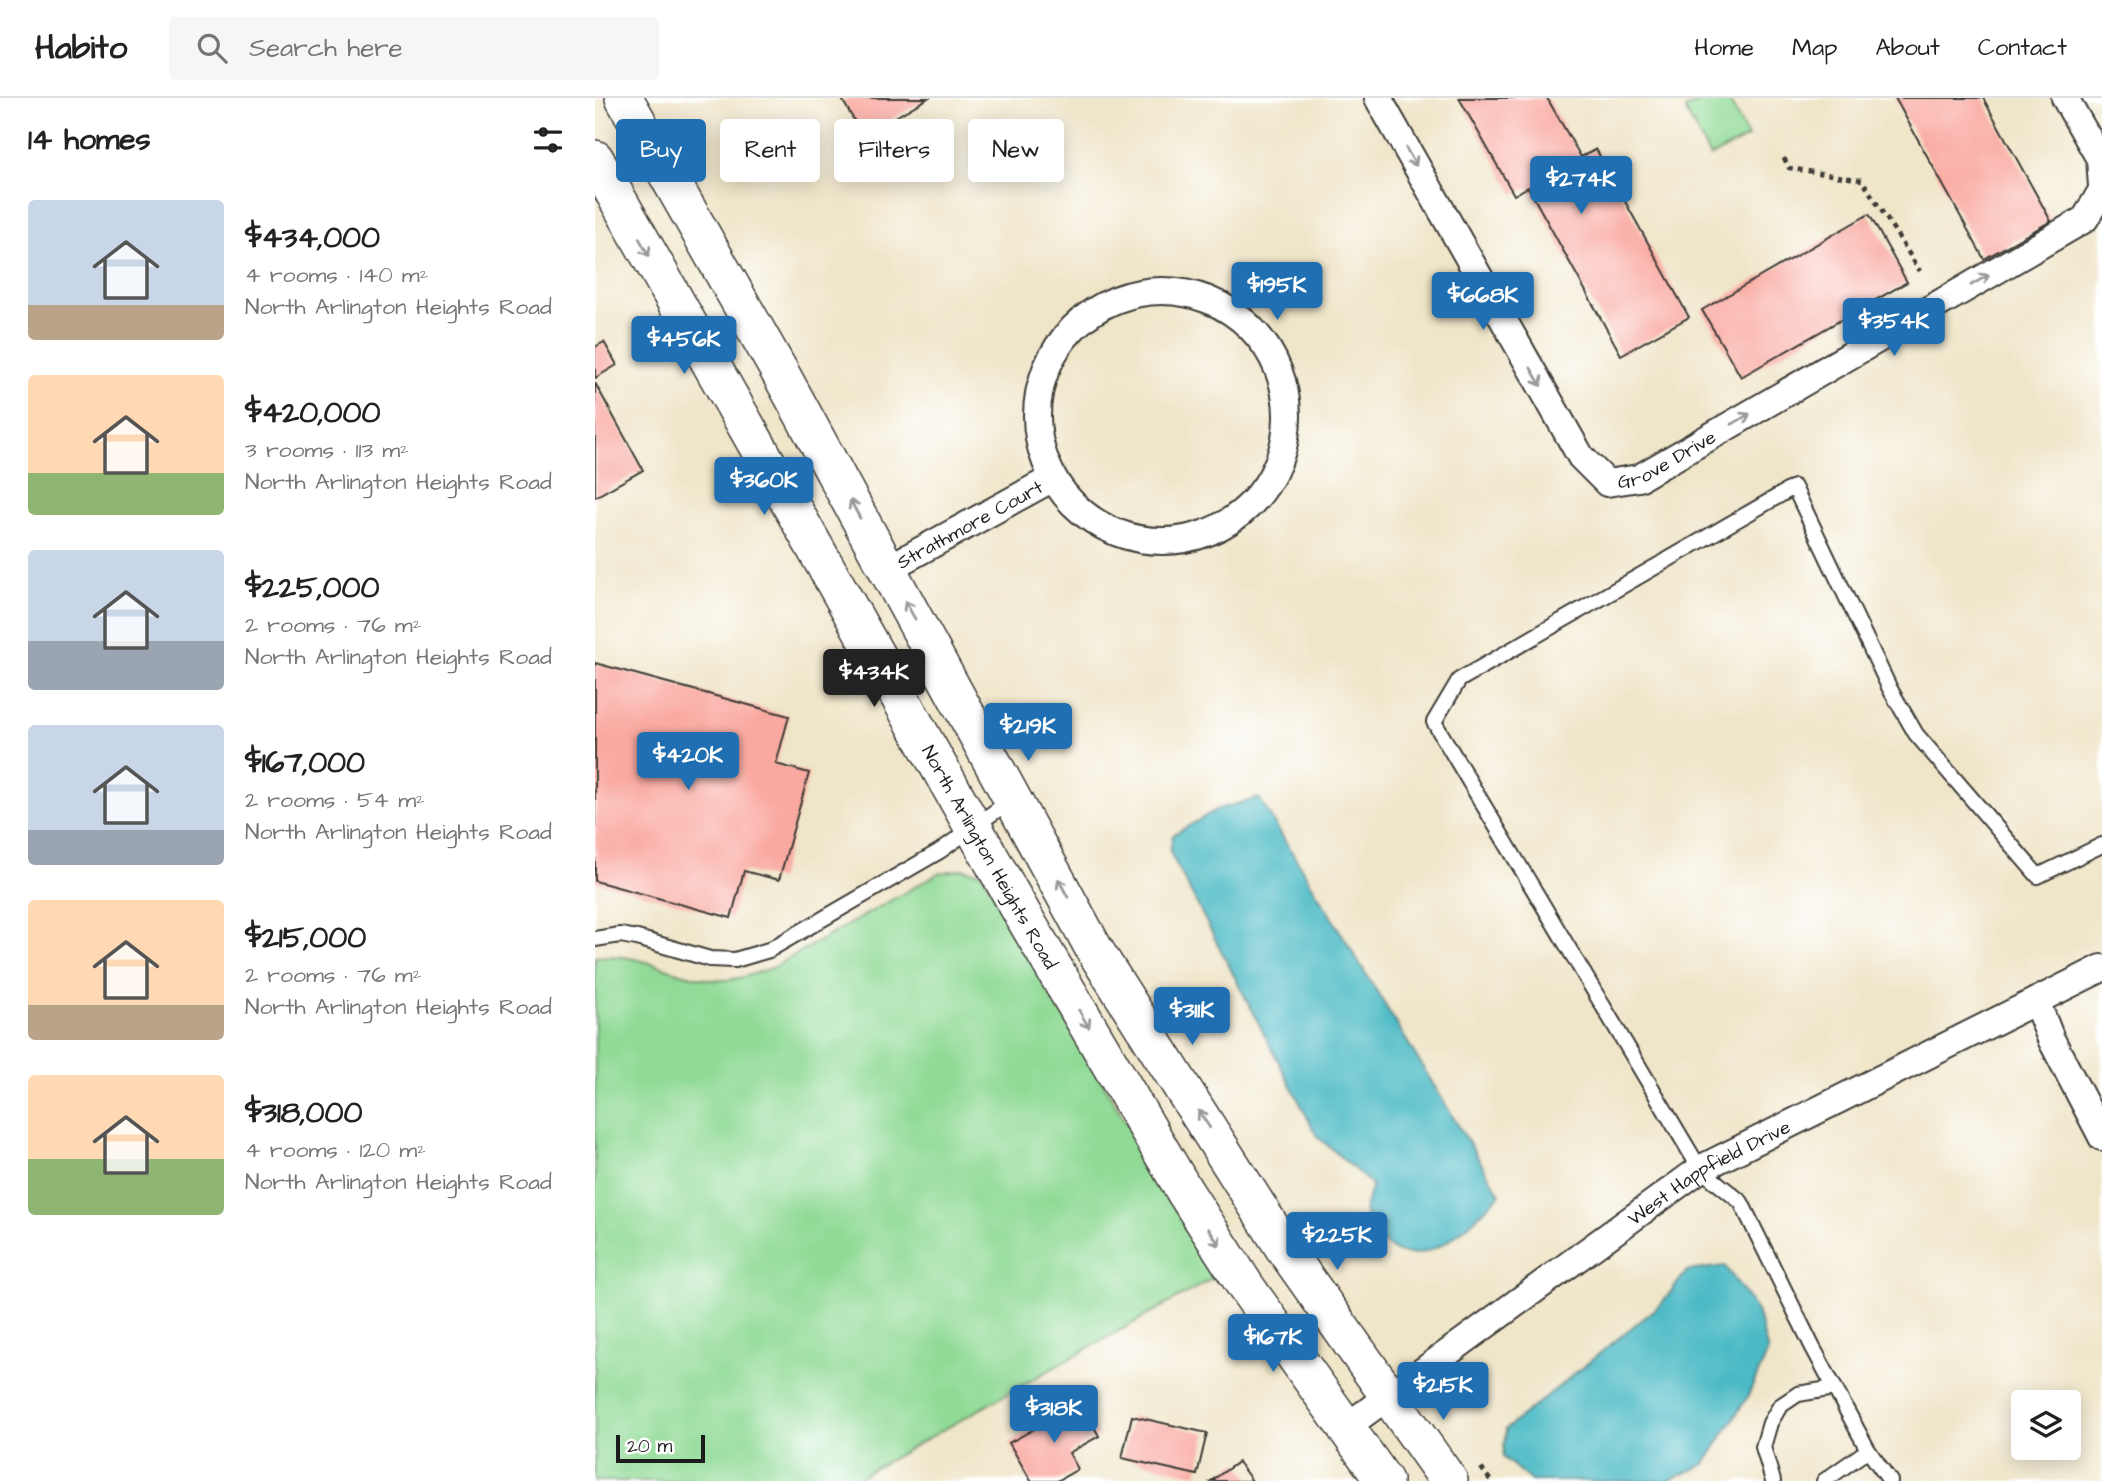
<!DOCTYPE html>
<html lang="en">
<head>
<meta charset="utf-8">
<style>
  body { margin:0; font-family:"Architects Daughter",sans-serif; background:#f6f6f6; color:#222; height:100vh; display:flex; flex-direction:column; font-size:26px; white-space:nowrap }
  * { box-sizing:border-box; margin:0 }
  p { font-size:23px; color:#767676 }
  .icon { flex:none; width:38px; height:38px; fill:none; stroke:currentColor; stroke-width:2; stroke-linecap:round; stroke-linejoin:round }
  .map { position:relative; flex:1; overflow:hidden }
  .side { display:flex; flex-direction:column; background:#fff; width:595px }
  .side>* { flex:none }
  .banner { position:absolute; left:21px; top:21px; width:665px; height:63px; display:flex; gap:14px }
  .controls { position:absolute; left:1416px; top:1292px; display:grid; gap:14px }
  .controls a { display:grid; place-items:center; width:70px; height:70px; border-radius:7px; background:#fff; box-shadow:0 4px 18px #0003; font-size:35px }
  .scale { position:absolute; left:21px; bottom:18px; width:89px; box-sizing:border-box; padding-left:7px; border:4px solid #1c1c1c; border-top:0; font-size:19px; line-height:24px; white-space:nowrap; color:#1c1c1c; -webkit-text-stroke:5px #fff; paint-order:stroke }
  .price { position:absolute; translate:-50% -60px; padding:0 16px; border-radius:7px; background:#1f6fb2; color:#fff; font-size:23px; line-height:46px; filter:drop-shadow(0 2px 4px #0008) }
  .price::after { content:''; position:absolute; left:50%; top:42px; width:21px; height:16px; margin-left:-10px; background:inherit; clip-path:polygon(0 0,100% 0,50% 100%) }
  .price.active { background:#222; color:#fff }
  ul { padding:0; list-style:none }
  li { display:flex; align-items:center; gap:21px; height:175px; padding:0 28px }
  li span { display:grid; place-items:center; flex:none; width:196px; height:140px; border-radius:7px; color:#555 }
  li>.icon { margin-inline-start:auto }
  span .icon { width:84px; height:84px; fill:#fffc; stroke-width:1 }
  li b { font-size:30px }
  h2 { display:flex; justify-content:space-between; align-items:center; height:84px; padding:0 28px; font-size:30px }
  .pill { padding:0 24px; border-radius:7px; background:#fff; box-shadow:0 4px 18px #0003; font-size:24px; line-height:63px }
  .pill.active { background:#1f6fb2; color:#fff }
  header { display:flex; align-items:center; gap:42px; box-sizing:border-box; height:98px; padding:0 35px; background:#fff; border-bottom:2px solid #e0e0e0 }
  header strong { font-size:33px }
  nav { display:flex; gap:38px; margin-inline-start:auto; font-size:24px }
  .search { width:490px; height:63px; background:#f6f6f6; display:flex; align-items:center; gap:18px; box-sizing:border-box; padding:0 24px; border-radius:7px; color:#767676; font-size:26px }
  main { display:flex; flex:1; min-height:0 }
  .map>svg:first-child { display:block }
</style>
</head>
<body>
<header>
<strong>Habito</strong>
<div class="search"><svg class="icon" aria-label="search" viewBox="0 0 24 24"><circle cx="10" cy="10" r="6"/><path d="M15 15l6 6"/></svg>Search here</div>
<nav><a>Home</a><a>Map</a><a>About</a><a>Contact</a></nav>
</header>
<main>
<section class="side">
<h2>14 homes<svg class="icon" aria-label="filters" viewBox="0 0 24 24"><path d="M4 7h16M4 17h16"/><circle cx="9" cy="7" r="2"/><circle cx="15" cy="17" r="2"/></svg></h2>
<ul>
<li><span style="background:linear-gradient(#c9d6e8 75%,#b9a48a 0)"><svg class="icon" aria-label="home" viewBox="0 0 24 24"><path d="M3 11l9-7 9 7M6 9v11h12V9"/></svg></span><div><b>$434,000</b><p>4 rooms · 140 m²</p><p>North Arlington Heights Road</p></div></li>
<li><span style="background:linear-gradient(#ffd9b3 70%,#8fb573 0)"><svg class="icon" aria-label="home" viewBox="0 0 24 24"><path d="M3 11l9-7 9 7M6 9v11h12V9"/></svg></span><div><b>$420,000</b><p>3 rooms · 113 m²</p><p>North Arlington Heights Road</p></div></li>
<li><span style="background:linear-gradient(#c9d6e8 65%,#9aa5b1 0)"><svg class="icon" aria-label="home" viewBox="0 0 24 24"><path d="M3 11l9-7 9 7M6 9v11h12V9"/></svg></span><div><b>$225,000</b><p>2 rooms · 76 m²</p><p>North Arlington Heights Road</p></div></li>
<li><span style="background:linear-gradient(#c9d6e8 75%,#9aa5b1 0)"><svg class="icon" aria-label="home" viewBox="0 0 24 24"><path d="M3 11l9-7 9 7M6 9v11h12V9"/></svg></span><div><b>$167,000</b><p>2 rooms · 54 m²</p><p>North Arlington Heights Road</p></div></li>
<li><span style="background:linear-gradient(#ffd9b3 75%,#b9a48a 0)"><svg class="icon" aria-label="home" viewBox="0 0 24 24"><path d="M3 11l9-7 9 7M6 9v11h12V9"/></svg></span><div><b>$215,000</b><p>2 rooms · 76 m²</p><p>North Arlington Heights Road</p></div></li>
<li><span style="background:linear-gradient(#ffd9b3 60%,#8fb573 0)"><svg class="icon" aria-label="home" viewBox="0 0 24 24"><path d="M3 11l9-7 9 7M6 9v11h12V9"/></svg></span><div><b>$318,000</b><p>4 rooms · 120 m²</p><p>North Arlington Heights Road</p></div></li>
</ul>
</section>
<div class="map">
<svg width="1507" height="1383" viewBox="0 0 1507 1383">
  <rect width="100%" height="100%" fill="#fff"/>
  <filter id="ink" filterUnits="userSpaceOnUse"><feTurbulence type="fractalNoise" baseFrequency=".0143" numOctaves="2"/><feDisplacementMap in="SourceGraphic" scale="14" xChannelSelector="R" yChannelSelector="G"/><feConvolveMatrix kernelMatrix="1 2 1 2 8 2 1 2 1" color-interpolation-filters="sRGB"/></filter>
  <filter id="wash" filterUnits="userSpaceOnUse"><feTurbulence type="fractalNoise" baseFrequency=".00686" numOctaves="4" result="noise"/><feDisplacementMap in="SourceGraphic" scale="28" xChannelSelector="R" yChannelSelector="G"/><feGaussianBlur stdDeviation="1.57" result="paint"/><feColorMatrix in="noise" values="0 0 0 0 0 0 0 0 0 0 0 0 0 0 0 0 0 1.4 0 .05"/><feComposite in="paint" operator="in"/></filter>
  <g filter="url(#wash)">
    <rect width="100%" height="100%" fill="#efe5c8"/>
    <g fill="#90da95" stroke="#567b58" stroke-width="2">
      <polygon points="1111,0 1133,0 1153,39 1115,59 1090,11"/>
      <path d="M368 771 387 775 620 1179 257 1383H0V859C49 854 74 877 118 882 138 884 158 876 177 870L344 775Z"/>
    </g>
    <g fill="#4cbac5" stroke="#346b70" stroke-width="2">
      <path d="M664 700 905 1096C879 1122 825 1184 786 1142 779 1134 775 1122 769 1113L777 1087 722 1038 575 754 578 737 623 711Z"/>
      <polygon points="1130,1168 1162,1213 1173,1254 1153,1298 1110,1366 1073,1383 936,1383 908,1359 911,1331 1067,1205 1092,1173"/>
    </g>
    <g id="blocks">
      <g fill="#f9a9a0">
        <polygon points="253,0 333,0 268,38 248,3"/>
        <polygon points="864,0 952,0 986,59 1001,51 1094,219 1026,257 933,89 919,97"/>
        <polygon points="1300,0 1388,0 1456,123 1389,161"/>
        <polygon points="1274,116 1312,184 1146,279 1107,212"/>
        <polygon points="9,244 22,267 0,280 0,249"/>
        <polygon points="0,285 48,372 0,399"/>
        <polygon points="0,565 194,618 181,666 214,675 184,782 149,773 136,820 0,783"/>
        <polygon points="486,1305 504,1338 474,1355 483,1371 462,1383 436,1383 414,1345"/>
        <polygon points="537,1318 612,1335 602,1377 527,1360"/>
        <polygon points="643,1364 657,1383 616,1383"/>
      </g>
    </g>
  </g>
  <g filter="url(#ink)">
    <use href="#blocks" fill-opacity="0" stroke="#3c3a36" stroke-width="2"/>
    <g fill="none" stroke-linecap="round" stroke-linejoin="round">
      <defs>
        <g id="service">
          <polyline points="0,841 25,837 42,840 115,861 140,862 174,852 345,753 416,702"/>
          <polyline points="1178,1383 1168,1349 1175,1325 1185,1308 1203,1296 1240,1290"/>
          <polyline points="1229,1383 1273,1352"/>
          <polyline points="1295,1383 1273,1352 1217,1248 1146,1104 1105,1071 839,624 864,582 1199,389 1295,591 1321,636 1443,778 1507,747"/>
        </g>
        <g id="minor">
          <path id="s1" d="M783 0 986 359 1012 385 1044 380 1490 121 1507 92"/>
          <polyline points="1470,0 1505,61 1507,88"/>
          <circle cx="567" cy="318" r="125"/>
          <path id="s2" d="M292 471 458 380"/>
          <polyline points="1441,903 1456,941 1507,1039"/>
          <path id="s3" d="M751 1329 1105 1071 1507 870"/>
        </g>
        <g id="secondary">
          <polyline points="29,0 187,278 499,851 689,1150 854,1383"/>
          <path id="s4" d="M0 61 429 819 590 1094 651 1189 789 1383"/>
        </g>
      </defs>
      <use href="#service" stroke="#3c3a36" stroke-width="18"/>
      <use href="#minor" stroke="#3c3a36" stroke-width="30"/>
      <use href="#secondary" stroke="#3c3a36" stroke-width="40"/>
      <g stroke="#3c3a36" stroke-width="4.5" stroke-dasharray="5 5" stroke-linecap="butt">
        <polyline points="1189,60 1194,70 1267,82 1325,173"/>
        <polyline points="886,1370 896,1383"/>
      </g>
      <use href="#service" stroke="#fff" stroke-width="14"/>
      <use href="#minor" stroke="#fff" stroke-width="26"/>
      <use href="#secondary" stroke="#fff" stroke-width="37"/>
    </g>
    <defs><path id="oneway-shaft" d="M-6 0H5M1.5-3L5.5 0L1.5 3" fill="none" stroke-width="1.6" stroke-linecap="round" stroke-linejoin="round" transform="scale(1.75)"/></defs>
    <g stroke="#999">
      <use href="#oneway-shaft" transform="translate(816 59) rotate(60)"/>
      <use href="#oneway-shaft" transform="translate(49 149) rotate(61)"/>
      <use href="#oneway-shaft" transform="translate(1385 182) rotate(-30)"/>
      <use href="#oneway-shaft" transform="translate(941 279) rotate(60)"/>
      <use href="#oneway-shaft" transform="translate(1146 321) rotate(-30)"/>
      <use href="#oneway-shaft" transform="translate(260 411) rotate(-118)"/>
      <use href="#oneway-shaft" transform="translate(315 512) rotate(-119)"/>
      <use href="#oneway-shaft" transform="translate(468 790) rotate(-118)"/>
      <use href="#oneway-shaft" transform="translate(489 921) rotate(60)"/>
      <use href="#oneway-shaft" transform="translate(609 1021) rotate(-123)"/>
      <use href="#oneway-shaft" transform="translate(619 1139) rotate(57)"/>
    </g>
  </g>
  <g text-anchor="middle" stroke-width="5" stroke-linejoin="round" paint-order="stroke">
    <g font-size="19" fill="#1c1c1c" stroke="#fff">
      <text dy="7" stroke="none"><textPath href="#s1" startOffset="514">Grove Drive</textPath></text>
      <text dy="7" stroke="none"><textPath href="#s2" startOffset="94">Strathmore Court</textPath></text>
      <text dy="7" stroke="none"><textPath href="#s4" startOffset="802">North Arlington Heights Road</textPath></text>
      <text dy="7" stroke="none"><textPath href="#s3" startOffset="444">West Happfield Drive</textPath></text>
    </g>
  </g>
</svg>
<div class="controls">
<a><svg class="icon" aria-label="layers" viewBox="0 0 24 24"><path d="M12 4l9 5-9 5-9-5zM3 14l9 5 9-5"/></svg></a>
</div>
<div class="scale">20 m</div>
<b class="price" style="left:986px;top:118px">$274K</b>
<b class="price" style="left:682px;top:224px">$195K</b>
<b class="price" style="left:888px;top:234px">$668K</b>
<b class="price" style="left:1299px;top:260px">$354K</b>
<b class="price" style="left:89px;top:278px">$456K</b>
<b class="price" style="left:169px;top:419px">$360K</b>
<b class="price active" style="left:279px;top:611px">$434K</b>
<b class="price" style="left:433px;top:665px">$219K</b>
<b class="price" style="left:93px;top:694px">$420K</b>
<b class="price" style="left:597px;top:949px">$311K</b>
<b class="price" style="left:742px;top:1174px">$225K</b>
<b class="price" style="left:678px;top:1276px">$167K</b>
<b class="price" style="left:848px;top:1324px">$215K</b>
<b class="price" style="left:459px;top:1347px">$318K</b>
<div class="banner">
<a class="pill active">Buy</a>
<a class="pill">Rent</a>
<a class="pill">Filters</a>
<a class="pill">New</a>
</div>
</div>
</main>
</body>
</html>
